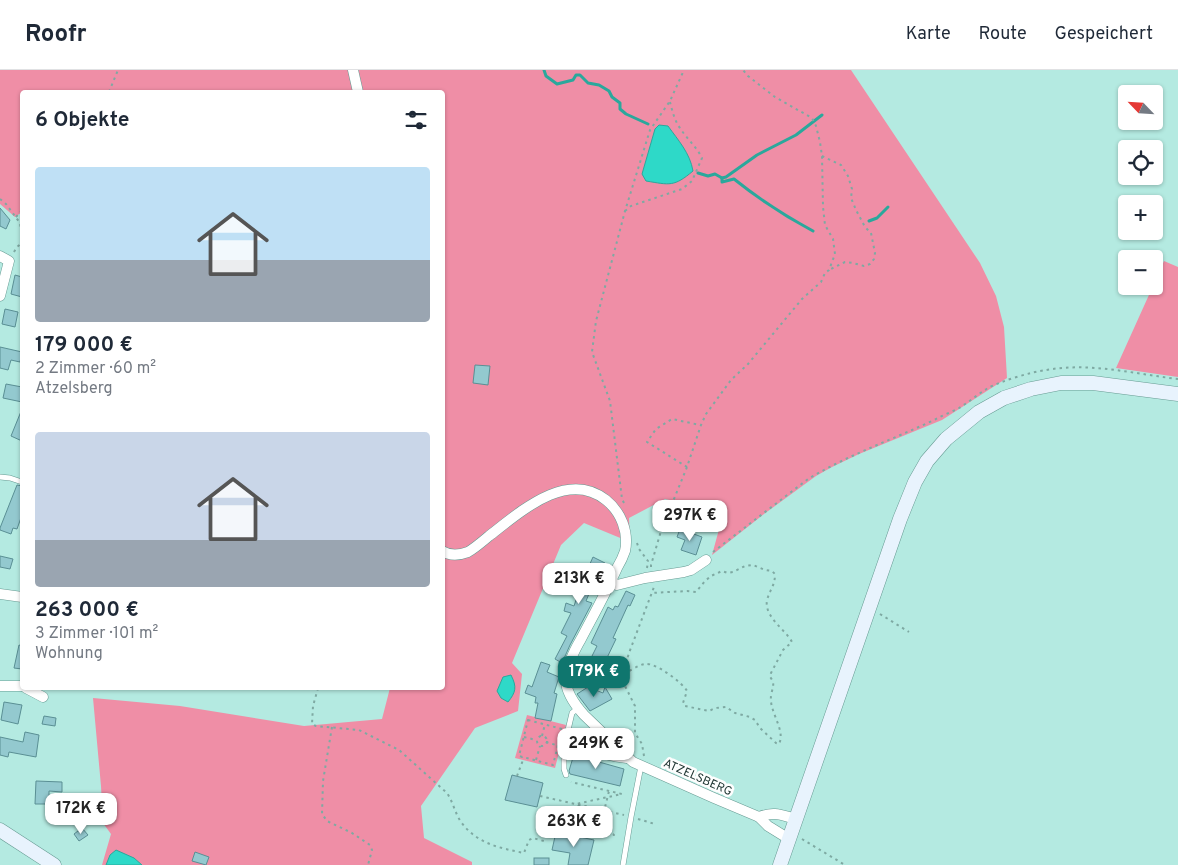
<!DOCTYPE html>
<html lang="de">
<head>
<meta charset="utf-8">
<style>
  body { margin:0; font-family:Overpass,sans-serif; background:#f2f2f3; color:#1f2937; height:100vh; display:flex; flex-direction:column; font-size:19px; white-space:nowrap }
  * { box-sizing:border-box; margin:0 }
  p { font-size:16px; color:#747a83 }
  .icon { flex:none; width:28px; height:28px; fill:none; stroke:currentColor; stroke-width:2; stroke-linecap:round; stroke-linejoin:round }
  .map { position:relative; flex:1; overflow:hidden }
  .sheet { position:absolute; left:20px; top:20px; width:425px; height:600px; display:flex; flex-direction:column; background:#fff; border-radius:5px; box-shadow:0 1px 4px #0004 }
  .sheet>* { flex:none }
  .needle { width:32px; rotate:295deg }
  .fabs { position:absolute; left:1118px; top:15px; display:grid; gap:10px }
  .fabs a { display:grid; place-items:center; width:45px; height:45px; border-radius:5px; background:#fff; box-shadow:0 1px 4px #0004; font-size:25px }
  .price { position:absolute; translate:-50% -42px; padding:0 11px; border-radius:10px; background:#fff; color:#222; font-size:16px; line-height:32px; filter:drop-shadow(0 1px 2px #0008) }
  .price::after { content:''; position:absolute; left:50%; top:30px; width:15px; height:11px; margin-left:-8px; background:inherit; clip-path:polygon(0 0,100% 0,50% 100%) }
  .price.selected { background:#0f766e; color:#fff }
  ul { padding:0; list-style:none }
  li { display:grid; align-content:center; gap:10px; height:265px; padding:0 15px }
  li span { display:grid; place-items:center; height:155px; border-radius:5px; color:#555 }
  li>.icon { margin-inline-start:auto }
  span .icon { width:90px; height:90px; fill:#fffc; stroke-width:1 }
  li b { font-size:21px }
  h2 { display:flex; justify-content:space-between; align-items:center; height:60px; padding:0 15px; font-size:21px }
  header { display:flex; align-items:center; gap:30px; box-sizing:border-box; height:70px; padding:0 25px; background:#fff; border-bottom:1px solid #e0e1e3 }
  header strong { font-size:24px }
  nav { display:flex; gap:28px; margin-inline-start:auto; font-size:18px }
  .map>svg:first-child { display:block }
</style>
</head>
<body>
<header>
<strong>Roofr</strong>
<nav><a>Karte</a><a>Route</a><a>Gespeichert</a></nav>
</header>
<div class="map">
<svg width="1178" height="795" viewBox="0 0 1178 795">
  <rect width="100%" height="100%" fill="#b4eae1"/>
  <g fill="#ef8ea6">
    <polygon points="0,0 851,0 980,193 996,226 1004,257 1007,308 942,350 859,384 832,397 816,406 764,444 712,485 724,441 665,429 629,448 630,472 584,453 561,475 512,593 522,604 518,641 475,658 421,736 424,768 472,792 472,795 102,795 111,764 103,753 101,716 93,628 180,636 304,656 382,649 390,618 442,618 442,22 22,22 22,142 15,147 0,134"/>
    <polygon points="1164,191 1178,197 1178,307 1116,298 1153,216 1154,216 1154,214"/>
    <polygon points="527,645 566,655 555,698 515,688"/>
  </g>
  <g fill="#2ed9c8" stroke="#2aa89c">
    <path d="M659 55 668 56C678 70 690 83 693 101 674 117 670 115 646 111L642 104 655 59Z"/>
    <path d="M511 605C517 617 516 622 508 632L501 628 497 621 503 607Z"/>
    <rect x="68" y="728" width="7" height="14"/>
    <polygon points="116,780 134,788 142,795 106,795 110,785"/>
  </g>
  <g fill="none" stroke-linecap="round" stroke-linejoin="round">
    <g stroke="#2aa89c" stroke-width="3">
      <polyline points="544,0 546,6 557,14 573,10 576,5 580,5 588,13 599,15 609,21 612,27 620,33 620,39 626,44 648,54"/>
      <polyline points="698,103 708,106 715,104 722,108 726,107 757,85 796,65 822,45"/>
      <path d="M722 108V112L734 109C759 129 785 146 813 161"/>
      <polyline points="869,151 877,148 888,137"/>
    </g>
  </g>
  <g fill="#93c9cf" stroke="#5a8f94">
    <polygon points="0,138 10,150 6,159 0,156"/>
    <polygon points="15,205 22,207 22,227 11,224"/>
    <polygon points="5,239 18,242 15,257 2,254"/>
    <polygon points="0,277 22,282 20,292 11,290 8,300 0,298"/>
    <polygon points="475,295 490,296 488,315 473,313"/>
    <polygon points="6,314 22,317 22,332 3,328"/>
    <polygon points="22,339 22,371 11,366"/>
    <polygon points="17,415 22,416 22,445 17,459 13,458 11,464 0,460 0,458"/>
    <polygon points="680,459 702,467 696,485 681,480 685,470 677,467"/>
    <polygon points="0,486 13,489 10,499 0,497"/>
    <polygon points="593,487 605,493 599,508 596,507 586,531 592,533 591,535 570,575 562,593 555,589 567,566 561,563 571,543 564,541 566,533 574,536 579,521 568,517 572,508 582,512"/>
    <polygon points="626,521 635,525 630,536 628,535 613,568 616,569 605,592 592,586 597,576 591,573 608,537 613,540 615,536 618,537"/>
    <polygon points="19,575 22,576 22,599 14,598"/>
    <polygon points="541,592 550,595 547,602 559,607 554,623 557,624 551,651 535,648 538,633 535,633 536,627 525,623 528,615 532,617"/>
    <polygon points="588,617 603,623 605,617 612,629 590,641 577,624"/>
    <polygon points="4,632 22,635 18,654 1,650"/>
    <polygon points="44,646 56,648 55,656 42,654"/>
    <polygon points="25,662 39,665 36,687 9,682 8,687 0,685 0,667 23,672"/>
    <polygon points="571,664 597,667 601,670 600,681 569,674"/>
    <polygon points="574,684 599,690 599,692 624,699 620,716 570,704 569,701"/>
    <polygon points="512,705 543,713 537,737 505,730"/>
    <polygon points="36,711 62,712 62,722 49,721 49,734 35,734"/>
    <polygon points="82,758 88,765 79,771 74,764"/>
    <polygon points="556,762 594,770 588,795 568,795 570,783 552,780"/>
    <polygon points="195,782 209,787 206,795 192,791"/>
    <rect x="534" y="788" width="15" height="7"/>
  </g>
  <g fill="none" stroke-linecap="round" stroke-linejoin="round">
    <defs>
      <g id="lane">
        <polyline points="0,407 10,408 22,412"/>
        <polyline points="564,677 616,689 630,691"/>
        <polyline points="566,705 564,699 564,677 572,643 578,638"/>
        <polyline points="623,795 631,747 641,696"/>
      </g>
      <g id="street">
        <polyline points="353,0 358,22"/>
        <polyline points="0,186 9,191 0,226"/>
        <path d="M442 481C450 486 460 485 468 482 475 478 483 471 489 466 520 442 567 399 606 430 621 442 629 462 625 481 623 487 620 493 617 498 606 523 593 546 581 569 574 581 567 595 566 608 565 622 575 635 584 645L633 692 714 728 759 747 768 756 789 769"/>
        <polyline points="611,512 617,515 645,508 684,502 691,500 706,490"/>
        <polyline points="0,524 22,527"/>
        <polyline points="0,616 22,616"/>
        <polyline points="26,618 43,627"/>
        <path d="M759 747C774 741 781 745 796 749"/>
      </g>
      <g id="secondary">
        <polyline points="0,760 54,795"/>
        <polyline points="780,795 900,449 915,412 927,391 946,369 979,342 1004,328 1031,319 1061,313 1093,313 1178,324"/>
      </g>
    </defs>
    <use href="#lane" stroke="#679b93" stroke-width="6"/>
    <use href="#street" stroke="#679b93" stroke-width="11"/>
    <use href="#secondary" stroke="#679b93" stroke-width="15"/>
    <g stroke="#7ea9a2" stroke-width="2" stroke-dasharray="2.5 4" stroke-linecap="butt">
      <polyline points="109,22 118,0"/>
      <polyline points="822,86 841,95 848,106 852,119 851,128 856,140 865,157 871,163 875,183 874,189 870,194 864,196 853,193 845,192 829,200"/>
      <polyline points="0,129 6,134 20,153 22,165"/>
      <path d="M625 141 631 136 682 119 692 111 702 88C696 76 685 67 678 55 674 48 672 40 670 32"/>
      <polyline points="16,147 22,140"/>
      <polyline points="14,182 17,177 22,173"/>
      <polyline points="687,397 647,372 656,359 672,349 700,355"/>
      <polyline points="624,433 622,429 610,331 592,282 596,251 625,141 650,60 670,31 684,0"/>
      <polyline points="637,473 639,479 648,491 647,498"/>
      <path d="M713 482 808 409C850 384 892 370 936 349 943 345 952 342 959 338 969 332 978 324 988 318 1001 311 1031 302 1046 300 1091 292 1134 304 1178 309"/>
      <polyline points="651,497 651,495 661,461 687,397 701,355 706,344 731,310 748,294 802,229 821,212 825,203 829,200 835,184 833,169 825,155 823,137 822,86 820,72 816,56 812,48 775,27 748,6 743,0"/>
      <polyline points="880,544 909,562"/>
      <path d="M624 604C630 601 638 595 645 594 655 592 683 613 687 621L683 633 685 636 709 641 715 638 726 637 735 643 750 647 755 650 760 658 776 673 779 674C786 660 769 642 771 626 772 618 776 614 770 607L771 603 783 580 792 572C785 559 764 547 767 530 770 519 775 516 775 504L772 501 765 500 753 495 745 496 733 502 728 503 722 501 711 506 705 511 696 522 687 521 652 523"/>
      <path d="M318 618 313 636 312 654 316 656 359 660 399 680 447 723C453 732 455 743 461 752 477 774 500 778 524 783L529 770 533 768 547 772"/>
      <polygon points="528,650 562,659 553,695 519,686"/>
      <polyline points="332,657 323,711 322,744 327,751 352,763 370,775 372,780 368,795"/>
      <polyline points="542,666 545,654"/>
      <circle cx="542" cy="671" r="5"/>
      <polyline points="524,667 536,670"/>
      <polyline points="546,672 556,675"/>
      <path d="M644 686 642 674 635 663V636L624 614C623 603 626 593 629 583L654 517"/>
      <polyline points="536,690 540,676"/>
      <polyline points="517,706 523,690 522,687"/>
      <polyline points="540,726 624,745"/>
      <polyline points="638,749 655,754"/>
      <polyline points="562,754 614,765 576,734 622,724 571,712"/>
      <polyline points="599,762 609,721"/>
      <polyline points="802,769 845,795"/>
    </g>
    <use href="#lane" stroke="#fff" stroke-width="5"/>
    <use href="#street" stroke="#fff" stroke-width="10"/>
    <use href="#secondary" stroke="#e8f3fd" stroke-width="14"/>
  </g>
  <g text-anchor="middle" stroke-width="5" stroke-linejoin="round" paint-order="stroke">
    <g font-size="12" fill="#213734" stroke="#fefefe">
      <text transform="translate(698 707) rotate(24)" y="4">ATZELSBERG</text>
    </g>
  </g>
</svg>
<div class="fabs">
<a><svg class="needle" viewBox="-14 -14 28 28"><path d="M0-13l5 13h-10z" fill="#e53935"/><path d="M0 13l5-13h-10z" fill="#747a83"/></svg></a>
<a><svg class="icon" aria-label="locate" viewBox="0 0 24 24"><circle cx="12" cy="12" r="6"/><path d="M12 2v4M12 18v4M2 12h4M18 12h4"/></svg></a>
<a>+</a>
<a>−</a>
</div>
<b class="price" style="left:690px;top:472px">297K €</b>
<b class="price" style="left:579px;top:535px">213K €</b>
<b class="price selected" style="left:594px;top:628px">179K €</b>
<b class="price" style="left:596px;top:700px">249K €</b>
<b class="price" style="left:81px;top:765px">172K €</b>
<b class="price" style="left:574px;top:778px">263K €</b>
<section class="sheet">
<h2>6 Objekte<svg class="icon" aria-label="filters" viewBox="0 0 24 24"><path d="M4 7h16M4 17h16"/><circle cx="9" cy="7" r="2"/><circle cx="15" cy="17" r="2"/></svg></h2>
<ul>
<li><span style="background:linear-gradient(#bfe0f5 60%,#9aa5b1 0)"><svg class="icon" aria-label="home" viewBox="0 0 24 24"><path d="M3 11l9-7 9 7M6 9v11h12V9"/></svg></span><div><b>179 000 €</b><p>2 Zimmer · 60 m²</p><p>Atzelsberg</p></div></li>
<li><span style="background:linear-gradient(#c9d6e8 70%,#9aa5b1 0)"><svg class="icon" aria-label="home" viewBox="0 0 24 24"><path d="M3 11l9-7 9 7M6 9v11h12V9"/></svg></span><div><b>263 000 €</b><p>3 Zimmer · 101 m²</p><p>Wohnung</p></div></li>
</ul>
</section>
</div>
</body>
</html>
